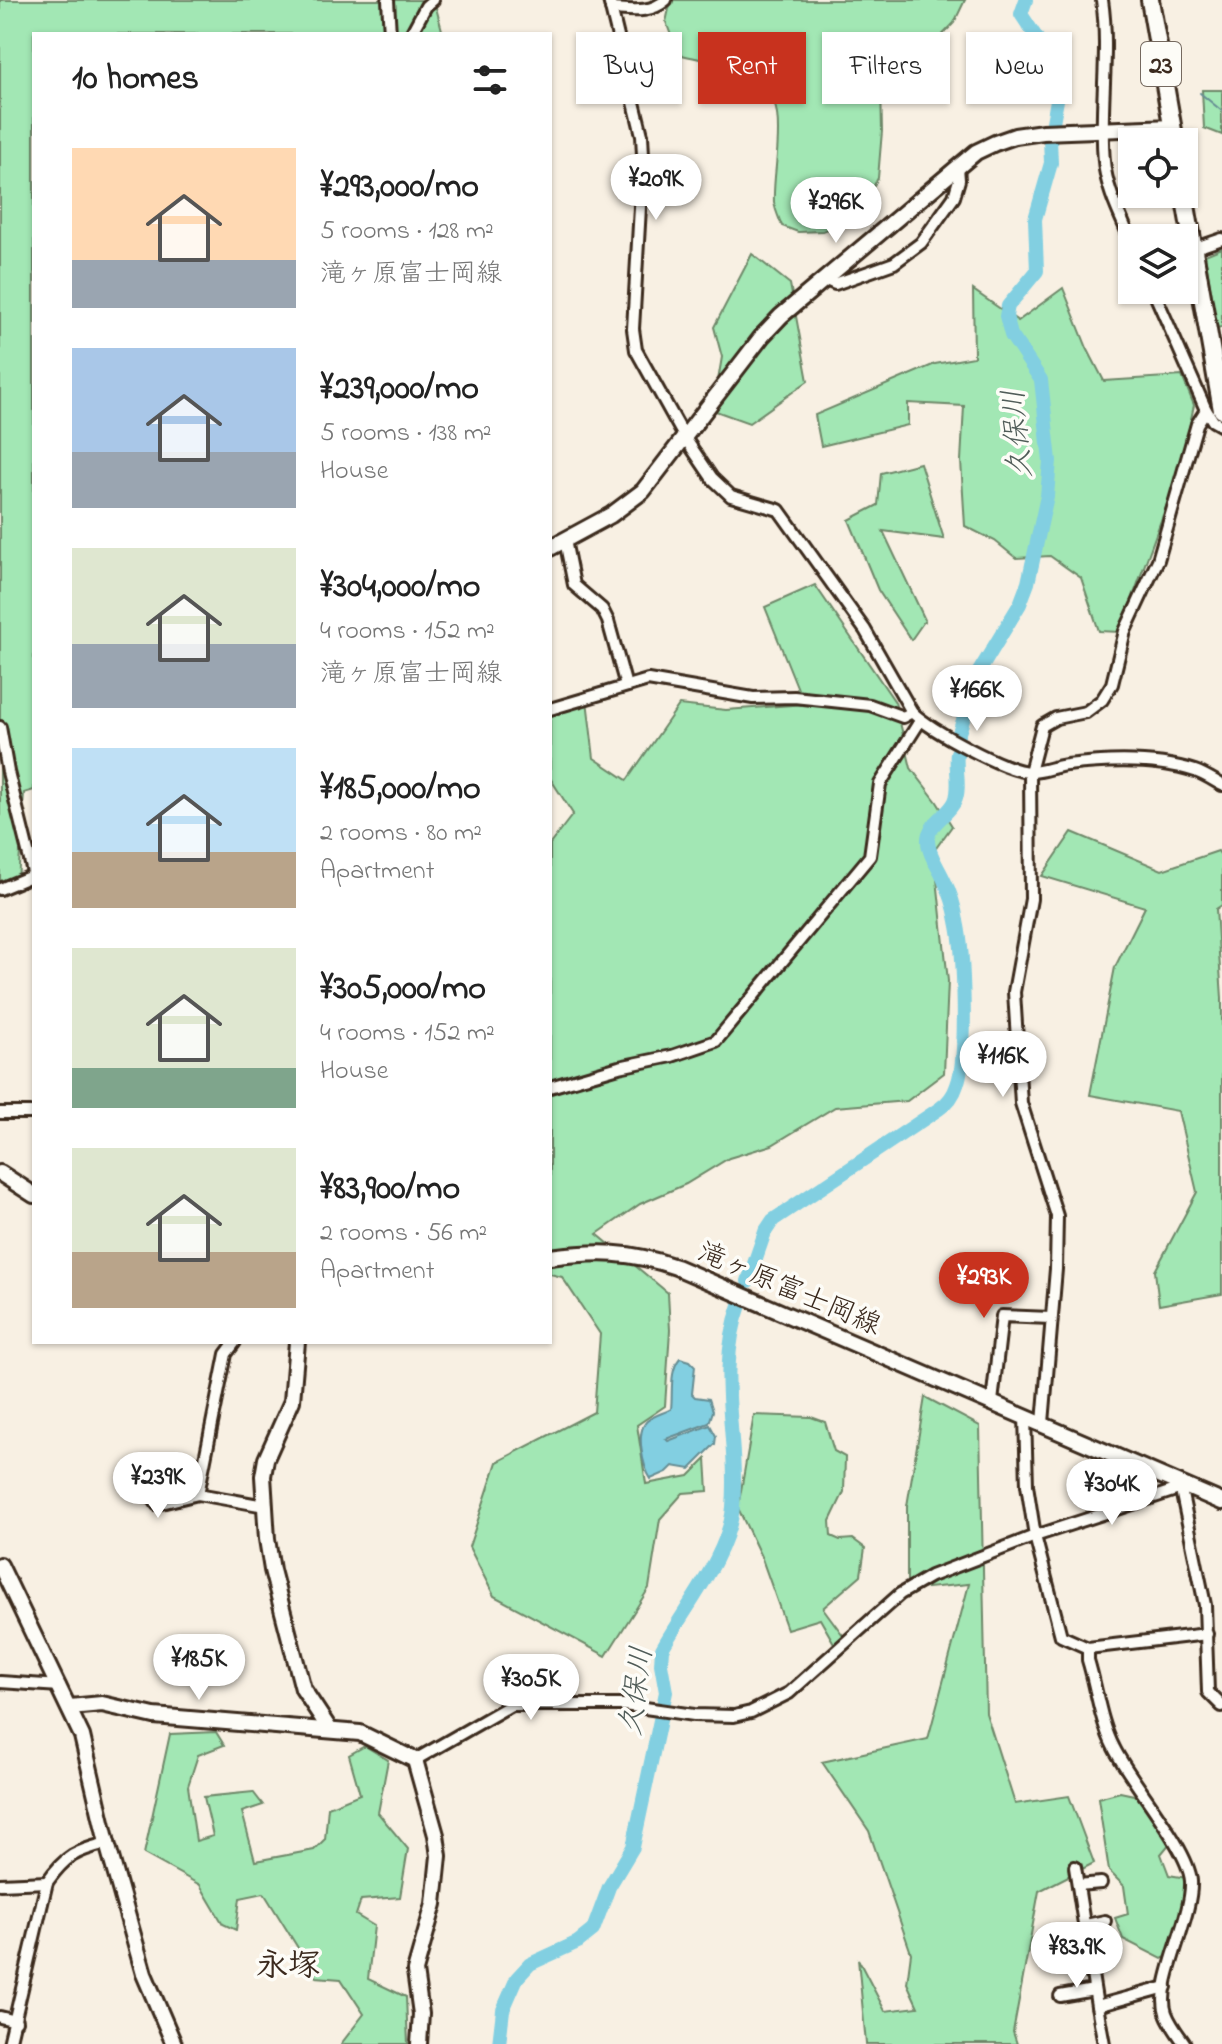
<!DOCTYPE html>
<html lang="en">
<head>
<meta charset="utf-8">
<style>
  body { margin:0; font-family:"Indie Flower","Klee One",sans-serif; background:#f6f6f6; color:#222; height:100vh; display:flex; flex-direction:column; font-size:30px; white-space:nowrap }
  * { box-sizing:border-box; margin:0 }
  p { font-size:26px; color:#767676 }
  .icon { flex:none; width:44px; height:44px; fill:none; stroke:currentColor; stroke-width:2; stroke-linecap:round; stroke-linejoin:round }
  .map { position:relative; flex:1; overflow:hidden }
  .sheet { position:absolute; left:32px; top:32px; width:520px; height:1312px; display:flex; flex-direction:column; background:#fff; border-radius:0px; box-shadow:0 2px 6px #0004 }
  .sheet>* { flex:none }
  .hud { position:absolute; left:576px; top:32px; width:526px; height:72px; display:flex; gap:16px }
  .controls { position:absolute; left:1118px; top:128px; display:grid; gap:16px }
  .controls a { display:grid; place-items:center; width:80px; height:80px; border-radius:0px; background:#fff; box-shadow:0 2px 6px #0004; font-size:40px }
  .price { position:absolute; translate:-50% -68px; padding:0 18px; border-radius:28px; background:#fff; color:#222; font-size:26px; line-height:52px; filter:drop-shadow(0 2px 4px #0008) }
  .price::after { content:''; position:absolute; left:50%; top:48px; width:24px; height:18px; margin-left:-12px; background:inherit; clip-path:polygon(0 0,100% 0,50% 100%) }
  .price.active { background:#c8321e; color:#fff }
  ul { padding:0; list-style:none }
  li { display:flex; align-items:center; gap:24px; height:200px; padding:0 40px }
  li span { display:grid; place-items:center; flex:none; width:224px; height:160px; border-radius:0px; color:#555 }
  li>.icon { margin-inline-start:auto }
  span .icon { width:96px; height:96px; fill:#fffc; stroke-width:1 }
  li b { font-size:34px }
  h2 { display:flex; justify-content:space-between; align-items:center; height:96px; padding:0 40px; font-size:34px }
  .pill { padding:0 28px; border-radius:0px; background:#fff; box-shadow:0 2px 6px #0004; font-size:28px; line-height:72px }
  .pill.active { background:#c8321e; color:#fff }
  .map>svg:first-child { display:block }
</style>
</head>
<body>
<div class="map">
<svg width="1222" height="2044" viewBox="0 0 1222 2044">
  <rect width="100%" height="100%" fill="#f8f0e3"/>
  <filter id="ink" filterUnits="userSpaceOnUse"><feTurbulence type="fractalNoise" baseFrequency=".0125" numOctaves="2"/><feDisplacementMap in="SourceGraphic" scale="16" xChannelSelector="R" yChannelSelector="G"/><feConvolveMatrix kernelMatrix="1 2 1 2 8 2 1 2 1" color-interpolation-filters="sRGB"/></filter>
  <g filter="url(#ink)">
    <g fill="#a2e7b4" stroke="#6e8869" stroke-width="2">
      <polygon points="0,0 434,0 443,34 34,34 34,790 24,793 18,881 0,884"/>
      <path d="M671 0H965L954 23 928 50 890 73 881 86 882 131 878 178 867 198 845 222 823 231 798 232 782 226C779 218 775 210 774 202 772 165 793 102 756 77 741 67 698 59 678 54L666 22Z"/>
      <polygon points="1202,90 1222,90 1222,135 1204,128"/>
      <polygon points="1222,248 1222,327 1217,328 1205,255"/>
      <polygon points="752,254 790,284 808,381 749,423 713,410 722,357 714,327"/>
      <polygon points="1063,288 1087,348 1104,381 1182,376 1194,405 1181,466 1120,632 1099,631 1081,578 1050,556 1016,558 995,541 965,526 961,461 964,406 908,403 908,425 821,446 815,415 935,364 974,357 973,290 1018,321"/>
      <polygon points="920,463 944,539 883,531 925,620 911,640 878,590 849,520 878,505 881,473"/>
      <polygon points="815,585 895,702 911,768 937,802 952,826 934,851 948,981 944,1073 907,1101 835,1107 772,1145 729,1158 686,1184 640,1204 597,1234 668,1293 670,1330 665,1406 637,1425 646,1484 689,1476 706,1459 708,1491 683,1493 660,1519 649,1588 606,1656 494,1596 469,1547 497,1462 594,1412 600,1334 562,1277 550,1274 550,844 573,814 550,778 550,709 577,700 586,692 594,758 627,780 679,705 726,710 804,704 765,607"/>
      <polygon points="1072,832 1162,870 1218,851 1222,857 1222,905 1216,909 1222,998 1222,1294 1159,1305 1155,1271 1197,1192 1178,1111 1090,1095 1115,967 1145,907 1042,876"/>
      <polygon points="925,1397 980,1426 986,1713 1015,1804 1069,1796 1094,1863 1039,1891 1013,2032 1017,2044 866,2044 858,1959 885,2011 918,2007 907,1983 911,1953 869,1831 822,1762 928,1739 969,1584 907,1590 907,1506"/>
      <polygon points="754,1415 811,1417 825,1422 834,1451 845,1457 844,1492 830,1521 831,1536 840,1540 853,1539 865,1548 861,1575 823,1608 848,1642 835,1645 820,1619 787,1629 762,1559 738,1508"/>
      <polygon points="216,1732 224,1745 198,1755 188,1786 196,1841 213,1836 204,1797 253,1792 263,1805 242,1812 255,1861 314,1850 325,1839 328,1807 360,1794 349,1755 365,1746 388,1760 378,1813 408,1849 400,1897 361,1900 356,1915 374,1926 368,1979 406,1997 408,2044 341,2044 364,2014 341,1979 316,1977 264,1893 240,1898 236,1930 223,1924 200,1885 144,1854 170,1734"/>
      <polygon points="1120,1792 1143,1797 1171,1842 1161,1854 1169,1875 1187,1878 1188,1894 1172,1954 1162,1959 1123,1939 1115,1918 1128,1914 1124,1886 1109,1871 1098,1798"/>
    </g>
    <path fill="#82cfe1" stroke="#668d93" stroke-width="2" d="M680 1358 690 1361 695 1366 692 1394 695 1397 709 1399 713 1411 709 1423 666 1439 668 1441 710 1425 716 1436 715 1444 690 1469 673 1466 667 1472 651 1479C643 1467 635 1432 647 1421 654 1415 664 1413 671 1409 673 1392 669 1371 680 1358Z"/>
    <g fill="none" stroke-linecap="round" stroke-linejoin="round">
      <polyline stroke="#668d93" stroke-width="2" points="1200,93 1222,111"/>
      <g stroke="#82cfe1" stroke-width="14">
        <polyline points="959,733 977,675 1020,604 1028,583 1047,496 1050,461 1041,380 1011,335 1006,316 1008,306 1037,271 1035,219 1051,163 1050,139 1057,100 1054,73 1040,43 1021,14 1026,0"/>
        <path d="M748 1281 765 1232 773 1220 939 1109C948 1103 954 1095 957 1085 968 1057 964 952 957 921 955 908 950 892 944 880 939 868 928 854 928 841 927 824 949 815 955 801 961 788 955 768 957 753"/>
        <path d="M499 2044 503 2010 517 1978 530 1964 578 1942 593 1930 609 1887 633 1847 666 1692 661 1664 662 1649C685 1607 729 1555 733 1507 739 1436 715 1375 740 1305"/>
      </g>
      <defs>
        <g id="street">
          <polyline points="388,0 390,34"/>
          <path d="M609 0 642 135 643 155 633 329 636 350 685 438 712 478 731 496 779 510 865 630 912 712C928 729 1008 773 1031 772 1043 772 1055 766 1067 765 1107 760 1155 758 1195 771 1204 774 1213 780 1222 785"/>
          <path d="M1102 0C1110 54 1099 107 1104 161 1106 189 1121 217 1132 243"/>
          <path d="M611 9C631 10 650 14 666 0"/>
          <polyline points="411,34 426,6 433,0"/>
          <polyline points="1184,252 1222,239"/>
          <polyline points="824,279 835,284 894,263 921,243 954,197 959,180 958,167"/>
          <polyline points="1153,290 1206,410 1213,421 1222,426"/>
          <polyline points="565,540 574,585 602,609 608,621 626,686"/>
          <polyline points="550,709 648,680 753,698 794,697 870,705 903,717 912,712"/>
          <polyline points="0,727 8,772 34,876"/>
          <polyline points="0,889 34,875"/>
          <polyline points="550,1087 619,1067 672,1056 716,1041 870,856 880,784 920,721"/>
          <polyline points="0,1113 34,1113"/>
          <polyline points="992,1402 1002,1316 1051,1318"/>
          <polyline points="1025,1416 1027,1485 1035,1536 1061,1636 1088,1648 1207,1634"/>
          <polyline points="1043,1423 1056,1269 1057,1216 1021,1103 1014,992 1031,899 1030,772 1042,726 1056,718 1086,712 1102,700 1112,684 1125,631 1158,560 1197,424 1206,410"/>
          <polyline points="143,1481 157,1504 198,1494 265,1506"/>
          <polyline points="1180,1485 1205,1605 1208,1692 1222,1706"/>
          <polyline points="198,1494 226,1354 235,1342"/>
          <path d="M1088 1648V1660C1097 1689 1100 1721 1114 1748 1130 1781 1189 1849 1191 1881 1193 1918 1155 1983 1166 2013 1170 2024 1178 2034 1185 2044"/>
          <polyline points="0,1682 60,1686"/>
          <polyline points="415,1760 511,1705 624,1705 694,1715 734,1716 751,1712 789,1693 900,1594 931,1576 1035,1536 1179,1489"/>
          <polyline points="1075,1867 1097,2006 1166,1987"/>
          <polyline points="0,1884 47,1882"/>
          <polyline points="1078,1885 1101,1883"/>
          <polyline points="1086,1925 1105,1921"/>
          <polyline points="1059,1955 1087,1949"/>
          <polyline points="1089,1964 1109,1960"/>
          <polyline points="1060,1996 1094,1990"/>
          <polyline points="1097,2006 1104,2044"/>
          <polyline points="0,2017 16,2021"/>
          <path d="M9 2044 47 1882C66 1855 76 1851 107 1843"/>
        </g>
        <g id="secondary">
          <polyline points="550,548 611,515 643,491 763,335 781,316 976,152 995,143 1015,136 1043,132 1173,127"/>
          <polyline points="0,1173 34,1195"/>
          <path d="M550 1257C598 1251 630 1251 676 1267L1222 1502"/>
          <polyline points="297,1342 292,1401 266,1459 263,1476 267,1539 272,1570 303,1689 330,1730"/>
          <polyline points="0,1565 82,1736 107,1843 144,1974 174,2044"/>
          <polyline points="70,1707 102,1704 154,1716 360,1733 415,1760 436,1835 439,1856 434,1904 415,1971 421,2014 419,2044"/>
        </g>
        <g id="primary">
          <polyline points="1150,0 1175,142"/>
          <polyline points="1184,194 1222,410"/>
        </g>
      </defs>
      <use href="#street" stroke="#3b2a1e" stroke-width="16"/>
      <use href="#secondary" stroke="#3b2a1e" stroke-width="20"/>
      <use href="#primary" stroke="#3b2a1e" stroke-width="22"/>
      <use href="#street" stroke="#fdfcf7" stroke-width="10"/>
      <use href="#secondary" stroke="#fdfcf7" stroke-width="14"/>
      <use href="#primary" stroke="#fdfcf7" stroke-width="16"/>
    </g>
  </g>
  <g text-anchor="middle" stroke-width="7" stroke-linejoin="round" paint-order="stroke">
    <rect fill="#fdfcf7" stroke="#75695f" stroke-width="2" x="1141" y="42" width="40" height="44" rx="6"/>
    <g font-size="26" font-weight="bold" fill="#3b2a1e">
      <text x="1161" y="73">23</text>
    </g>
    <g font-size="28" fill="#3b2a1e" stroke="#fdfcf7">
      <text transform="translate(790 1287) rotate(23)" y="10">滝ヶ原富士岡線</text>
    </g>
    <g font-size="30" font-style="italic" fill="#505c58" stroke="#fdfcf7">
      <text transform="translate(1016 434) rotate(-95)" y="10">久保川</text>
      <text transform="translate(635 1691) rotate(-82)" y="10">久保川</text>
    </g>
    <g font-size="32" font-weight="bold" fill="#3b2a1e" stroke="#fdfcf7">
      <text x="288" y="1975">永塚</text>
    </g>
  </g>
</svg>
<div class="controls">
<a><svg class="icon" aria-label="locate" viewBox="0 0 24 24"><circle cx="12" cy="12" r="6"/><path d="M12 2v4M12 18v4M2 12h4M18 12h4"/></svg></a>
<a><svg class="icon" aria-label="layers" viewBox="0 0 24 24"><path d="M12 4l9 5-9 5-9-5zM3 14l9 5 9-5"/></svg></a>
</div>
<b class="price" style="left:656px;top:222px">¥209K</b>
<b class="price" style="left:836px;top:245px">¥296K</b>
<b class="price" style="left:977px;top:733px">¥166K</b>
<b class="price" style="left:1003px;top:1099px">¥116K</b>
<b class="price active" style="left:984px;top:1320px">¥293K</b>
<b class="price" style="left:158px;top:1520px">¥239K</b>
<b class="price" style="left:1112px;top:1527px">¥304K</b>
<b class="price" style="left:199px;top:1702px">¥185K</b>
<b class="price" style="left:531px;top:1722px">¥305K</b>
<b class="price" style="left:1077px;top:1990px">¥83.9K</b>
<div class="hud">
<a class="pill">Buy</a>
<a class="pill active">Rent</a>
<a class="pill">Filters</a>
<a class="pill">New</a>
</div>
<section class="sheet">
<h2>10 homes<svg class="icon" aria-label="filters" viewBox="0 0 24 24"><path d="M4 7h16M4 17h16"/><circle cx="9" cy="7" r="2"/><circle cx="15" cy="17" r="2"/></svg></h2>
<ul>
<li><span style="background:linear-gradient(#ffd9b3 70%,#9aa5b1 0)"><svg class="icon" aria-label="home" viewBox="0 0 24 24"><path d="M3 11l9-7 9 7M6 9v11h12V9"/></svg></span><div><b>¥293,000/mo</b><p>5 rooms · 128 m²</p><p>滝ヶ原富士岡線</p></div></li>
<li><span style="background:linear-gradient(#a9c7e8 65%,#9aa5b1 0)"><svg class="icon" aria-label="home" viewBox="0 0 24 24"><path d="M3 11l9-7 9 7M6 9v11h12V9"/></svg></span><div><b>¥239,000/mo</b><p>5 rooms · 138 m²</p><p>House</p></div></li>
<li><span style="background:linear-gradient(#dfe7d0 60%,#9aa5b1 0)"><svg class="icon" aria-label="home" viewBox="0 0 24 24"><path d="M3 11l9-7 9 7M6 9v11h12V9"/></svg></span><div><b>¥304,000/mo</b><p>4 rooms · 152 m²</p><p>滝ヶ原富士岡線</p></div></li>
<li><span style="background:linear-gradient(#bfe0f5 65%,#b9a48a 0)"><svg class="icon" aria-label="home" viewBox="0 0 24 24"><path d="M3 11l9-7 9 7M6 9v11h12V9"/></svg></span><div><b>¥185,000/mo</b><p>2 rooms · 80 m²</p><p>Apartment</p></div></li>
<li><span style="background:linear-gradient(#dfe7d0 75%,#7fa58c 0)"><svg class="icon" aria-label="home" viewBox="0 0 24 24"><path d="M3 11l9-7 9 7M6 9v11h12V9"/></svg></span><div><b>¥305,000/mo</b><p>4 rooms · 152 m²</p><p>House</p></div></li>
<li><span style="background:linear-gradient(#dfe7d0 65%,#b9a48a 0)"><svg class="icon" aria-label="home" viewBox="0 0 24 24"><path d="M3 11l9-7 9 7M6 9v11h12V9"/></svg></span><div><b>¥83,900/mo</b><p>2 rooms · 56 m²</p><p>Apartment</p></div></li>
</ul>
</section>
</div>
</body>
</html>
